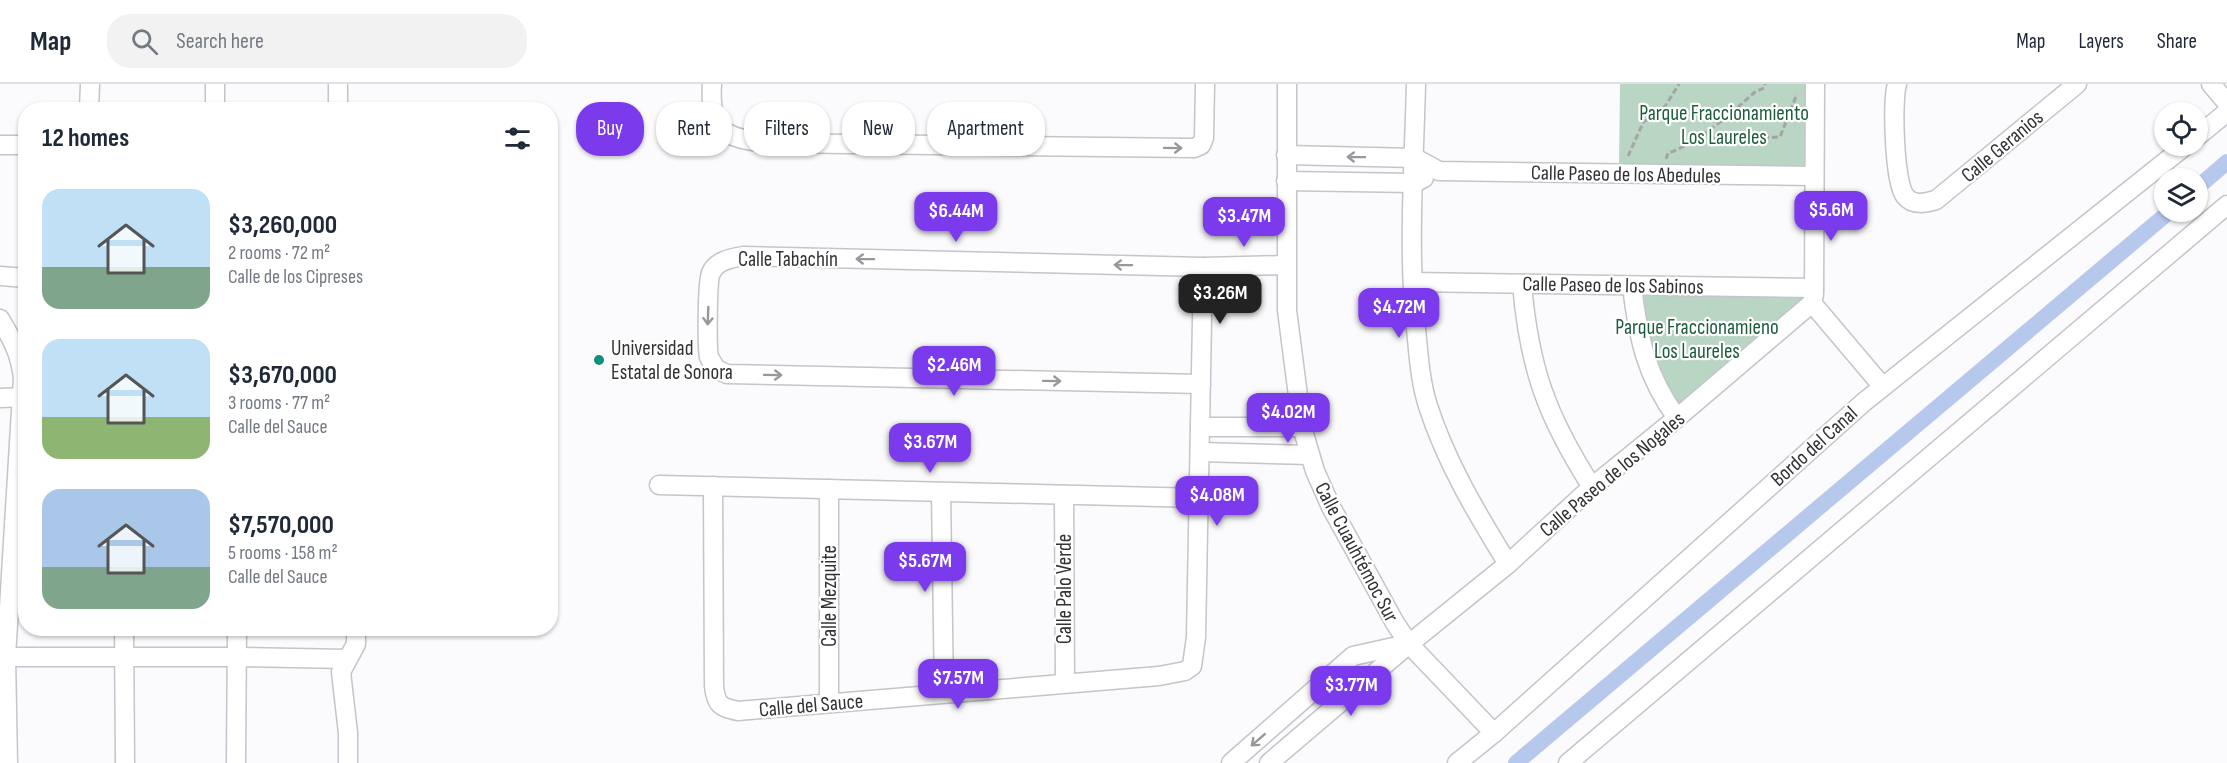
<!DOCTYPE html>
<html lang="en">
<head>
<meta charset="utf-8">
<style>
  body { margin:0; font-family:"Sofia Sans Condensed",sans-serif; background:#f2f2f3; color:#1f2937; height:100vh; display:flex; flex-direction:column; font-size:22px; white-space:nowrap }
  * { box-sizing:border-box; margin:0 }
  p { font-size:20px; color:#747a83 }
  .icon { flex:none; width:33px; height:33px; fill:none; stroke:currentColor; stroke-width:2; stroke-linecap:round; stroke-linejoin:round }
  .map { position:relative; flex:1; overflow:hidden }
  .drawer { position:absolute; left:18px; top:18px; width:540px; height:534px; display:flex; flex-direction:column; background:#fff; border-radius:24px; box-shadow:0 2px 4px #0004 }
  .drawer>* { flex:none }
  .top-card { position:absolute; left:576px; top:18px; width:570px; height:54px; display:flex; gap:12px }
  .buttons { position:absolute; left:2154px; top:18px; display:grid; gap:12px }
  .buttons a { display:grid; place-items:center; width:54px; height:54px; border-radius:50%; background:#fff; box-shadow:0 2px 4px #0004; font-size:30px }
  .price { position:absolute; translate:-50% -51px; padding:0 14px; border-radius:12px; background:#7c3aed; color:#fff; font-size:20px; line-height:39px; filter:drop-shadow(0 2px 3px #0008) }
  .price::after { content:''; position:absolute; left:50%; top:36px; width:18px; height:14px; margin-left:-9px; background:inherit; clip-path:polygon(0 0,100% 0,50% 100%) }
  .price.active { background:#222; color:#fff }
  ul { padding:0; list-style:none }
  li { display:flex; align-items:center; gap:18px; height:150px; padding:0 24px }
  li span { display:grid; place-items:center; flex:none; width:168px; height:120px; border-radius:18px; color:#555 }
  li>.icon { margin-inline-start:auto }
  span .icon { width:72px; height:72px; fill:#fffc; stroke-width:1 }
  li b { font-size:26px }
  h2 { display:flex; justify-content:space-between; align-items:center; height:72px; padding:0 24px; font-size:26px }
  .chip { padding:0 21px; border-radius:24px; background:#fff; box-shadow:0 2px 4px #0004; font-size:21px; line-height:54px }
  .chip.active { background:#7c3aed; color:#fff }
  header { display:flex; align-items:center; gap:36px; box-sizing:border-box; height:84px; padding:0 30px; background:#fff; border-bottom:2px solid #e0e1e3 }
  header strong { font-size:28px }
  nav { display:flex; gap:33px; margin-inline-start:auto; font-size:21px }
  .search { width:420px; height:54px; background:#f2f2f3; display:flex; align-items:center; gap:15px; box-sizing:border-box; padding:0 21px; border-radius:24px; color:#747a83; font-size:22px }
  .map>svg:first-child { display:block }
</style>
</head>
<body>
<header>
<strong>Map</strong>
<div class="search"><svg class="icon" aria-label="search" viewBox="0 0 24 24"><circle cx="10" cy="10" r="6"/><path d="M15 15l6 6"/></svg>Search here</div>
<nav><a>Map</a><a>Layers</a><a>Share</a></nav>
</header>
<div class="map">
<svg width="2227" height="679" viewBox="0 0 2227 679">
  <rect width="100%" height="100%" fill="#fbfbfe"/>
  <g fill="#b9d5c3">
    <polygon points="1620,0 1815,0 1812,84 1619,83"/>
    <polygon points="1639,201 1815,206 1682,336 1655,297"/>
  </g>
  <g fill="none" stroke-linecap="round" stroke-linejoin="round">
    <g stroke="#b6c9ed" stroke-width="16">
      <polyline points="2198,103 2227,78"/>
      <polyline points="1516,679 2169,128"/>
    </g>
    <defs>
      <g id="minor">
        <polyline points="338,0 338,26"/>
        <path d="M712 0C709 47 724 54 767 59L1194 64 1201 61 1204 54 1205 0"/>
        <polyline points="1287,0 1287,226 1302,343 1315,387 1331,423 1395,539 1409,560 1494,649"/>
        <path d="M1416 0C1414 84 1407 171 1417 255 1419 277 1421 300 1428 322 1446 378 1477 430 1508 480"/>
        <polyline points="1815,0 1814,210 1812,219 1883,303"/>
        <path d="M1897 0C1892 17 1894 98 1905 112 1913 122 1925 119 1936 116L2077 0"/>
        <polyline points="2211,0 2227,19"/>
        <polyline points="89,26 90,0"/>
        <polyline points="215,26 215,0"/>
        <polyline points="2198,52 2227,28"/>
        <polyline points="0,61 26,61"/>
        <polyline points="1286,71 1415,74 1439,87 1813,92"/>
        <polyline points="1286,97 1414,99 1424,94"/>
        <polyline points="0,192 26,194"/>
        <polyline points="1413,198 1814,204"/>
        <path d="M1522 200C1529 284 1547 333 1592 403"/>
        <path d="M1632 202C1638 253 1646 292 1677 334"/>
        <path d="M0 235C13 257 20 269 23 294L6 573 8 679"/>
        <path d="M1201 300 727 290 716 285C714 281 711 277 709 273 707 264 707 197 711 189 716 177 731 174 743 172L1203 183 1286 181"/>
        <polyline points="0,314 26,313"/>
        <polyline points="1200,343 1302,343"/>
        <polyline points="1200,368 1310,371"/>
        <polyline points="659,401 1200,414"/>
        <path d="M713 402 714 602C716 621 720 623 738 627L1159 592 1185 587 1192 582 1196 553 1203 183"/>
        <polyline points="829,405 829,619"/>
        <polyline points="941,408 944,609"/>
        <polyline points="1064,411 1065,599"/>
        <polyline points="124,544 125,679"/>
        <polyline points="0,573 237,573 347,575"/>
        <polyline points="236,679 237,544"/>
        <polyline points="348,679 348,649 341,588 356,560 356,544"/>
        <polyline points="1231,679 1353,572 1407,560"/>
        <polyline points="1269,679 1409,560 1508,480 1592,403 1677,334 1812,219"/>
        <polyline points="1457,679 1494,649 1864,318 2185,62"/>
        <polyline points="1568,679 2227,121"/>
      </g>
    </defs>
    <use href="#minor" stroke="#c4c4ca" stroke-width="21"/>
    <g stroke="#a5a5a7" stroke-width="3" stroke-dasharray="6 3" stroke-linecap="butt">
      <polyline points="1701,50 1719,56 1780,53 1797,10"/>
      <polyline points="1628,72 1644,37 1659,32 1679,0"/>
      <path d="M1666 75 1668 69C1698 60 1732 28 1755 8L1764 4 1765 0"/>
    </g>
    <use href="#minor" stroke="#fff" stroke-width="18"/>
  </g>
  <defs><path id="oneway-shaft" d="M-6 0H5M1.5-3L5.5 0L1.5 3" fill="none" stroke-width="1.6" stroke-linecap="round" stroke-linejoin="round" transform="scale(1.5)"/></defs>
  <g stroke="#98989a">
    <use href="#oneway-shaft" transform="translate(1173 64) rotate(1)"/>
    <use href="#oneway-shaft" transform="translate(1356 73) rotate(-179)"/>
    <use href="#oneway-shaft" transform="translate(865 175) rotate(-179)"/>
    <use href="#oneway-shaft" transform="translate(1123 181) rotate(-179)"/>
    <use href="#oneway-shaft" transform="translate(708 232) rotate(92)"/>
    <use href="#oneway-shaft" transform="translate(773 291) rotate(1)"/>
    <use href="#oneway-shaft" transform="translate(1052 297) rotate(1)"/>
    <use href="#oneway-shaft" transform="translate(1258 656) rotate(139)"/>
  </g>
  <circle fill="#0c917a" stroke="#fff" stroke-width="2" cx="599" cy="276" r="6"/>
  <g text-anchor="middle" stroke-width="4.5" stroke-linejoin="round" paint-order="stroke">
    <g font-size="21" fill="#1c5d3c" stroke="#fff">
      <text x="1724" y="36">Parque Fraccionamiento<tspan x="1724" dy="24">Los Laureles</tspan></text>
      <text x="1697" y="250">Parque Fraccionamieno<tspan x="1697" dy="24">Los Laureles</tspan></text>
    </g>
    <g font-size="21" fill="#323234" stroke="#fff">
      <text transform="translate(2002 62) rotate(-40)" y="7">Calle Geranios</text>
      <text transform="translate(1626 90) rotate(1)" y="7">Calle Paseo de los Abedules</text>
      <text x="788" y="182">Calle Tabachín</text>
      <text transform="translate(1613 201) rotate(1)" y="7">Calle Paseo de los Sabinos</text>
      <text transform="translate(1814 362) rotate(-42)" y="7">Bordo del Canal</text>
      <text transform="translate(1612 390) rotate(-40)" y="7">Calle Paseo de los Nogales</text>
      <text transform="translate(1357 468) rotate(62)" y="7">Calle Cuauhtémoc Sur</text>
      <text transform="translate(1064 505) rotate(-90)" y="7">Calle Palo Verde</text>
      <text transform="translate(829 512) rotate(-90)" y="7">Calle Mezquite</text>
      <text transform="translate(811 621) rotate(-5)" y="7">Calle del Sauce</text>
    </g>
    <g font-size="21" fill="#323234" stroke="#fff" text-anchor="start">
      <text x="611" y="271">Universidad<tspan x="611" dy="24">Estatal de Sonora</tspan></text>
    </g>
  </g>
</svg>
<div class="buttons">
<a><svg class="icon" aria-label="locate" viewBox="0 0 24 24"><circle cx="12" cy="12" r="6"/><path d="M12 2v4M12 18v4M2 12h4M18 12h4"/></svg></a>
<a><svg class="icon" aria-label="layers" viewBox="0 0 24 24"><path d="M12 4l9 5-9 5-9-5zM3 14l9 5 9-5"/></svg></a>
</div>
<b class="price" style="left:1831px;top:158px">$5.6M</b>
<b class="price" style="left:956px;top:159px">$6.44M</b>
<b class="price" style="left:1244px;top:164px">$3.47M</b>
<b class="price active" style="left:1220px;top:241px">$3.26M</b>
<b class="price" style="left:1399px;top:255px">$4.72M</b>
<b class="price" style="left:954px;top:313px">$2.46M</b>
<b class="price" style="left:1288px;top:360px">$4.02M</b>
<b class="price" style="left:930px;top:390px">$3.67M</b>
<b class="price" style="left:1217px;top:443px">$4.08M</b>
<b class="price" style="left:925px;top:509px">$5.67M</b>
<b class="price" style="left:958px;top:626px">$7.57M</b>
<b class="price" style="left:1351px;top:633px">$3.77M</b>
<div class="top-card">
<a class="chip active">Buy</a>
<a class="chip">Rent</a>
<a class="chip">Filters</a>
<a class="chip">New</a>
<a class="chip">Apartment</a>
</div>
<section class="drawer">
<h2>12 homes<svg class="icon" aria-label="filters" viewBox="0 0 24 24"><path d="M4 7h16M4 17h16"/><circle cx="9" cy="7" r="2"/><circle cx="15" cy="17" r="2"/></svg></h2>
<ul>
<li><span style="background:linear-gradient(#bfe0f5 65%,#7fa58c 0)"><svg class="icon" aria-label="home" viewBox="0 0 24 24"><path d="M3 11l9-7 9 7M6 9v11h12V9"/></svg></span><div><b>$3,260,000</b><p>2 rooms · 72 m²</p><p>Calle de los Cipreses</p></div></li>
<li><span style="background:linear-gradient(#bfe0f5 65%,#8fb573 0)"><svg class="icon" aria-label="home" viewBox="0 0 24 24"><path d="M3 11l9-7 9 7M6 9v11h12V9"/></svg></span><div><b>$3,670,000</b><p>3 rooms · 77 m²</p><p>Calle del Sauce</p></div></li>
<li><span style="background:linear-gradient(#a9c7e8 65%,#7fa58c 0)"><svg class="icon" aria-label="home" viewBox="0 0 24 24"><path d="M3 11l9-7 9 7M6 9v11h12V9"/></svg></span><div><b>$7,570,000</b><p>5 rooms · 158 m²</p><p>Calle del Sauce</p></div></li>
</ul>
</section>
</div>
</body>
</html>
